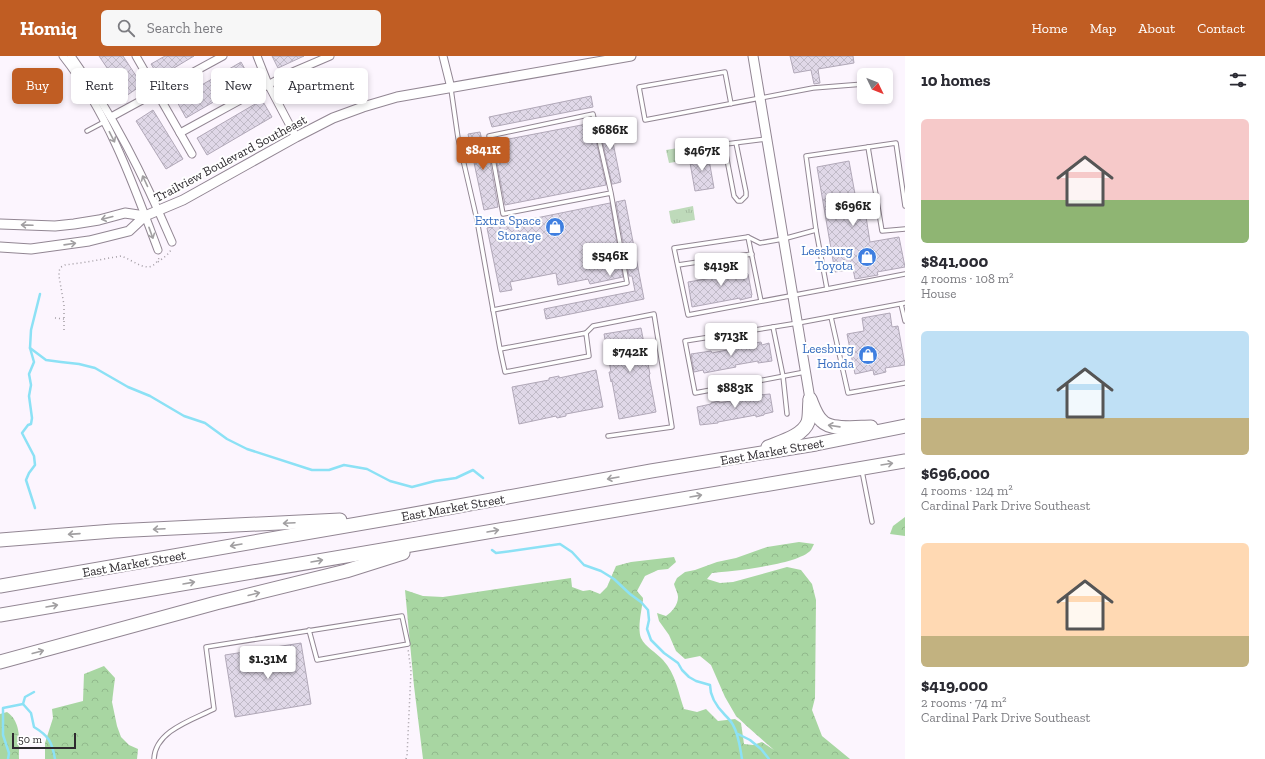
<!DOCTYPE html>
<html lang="en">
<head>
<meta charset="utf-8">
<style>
  body { margin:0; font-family:"Zilla Slab",serif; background:#f7f7f7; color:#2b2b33; height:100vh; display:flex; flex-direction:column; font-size:15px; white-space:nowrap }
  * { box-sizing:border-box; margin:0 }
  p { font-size:13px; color:#7c7c81 }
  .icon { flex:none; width:22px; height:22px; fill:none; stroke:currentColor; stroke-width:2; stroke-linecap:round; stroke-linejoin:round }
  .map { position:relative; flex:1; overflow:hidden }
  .side { display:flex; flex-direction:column; background:#fff; width:360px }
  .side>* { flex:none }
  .guide { position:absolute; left:12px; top:12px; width:380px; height:36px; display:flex; gap:8px }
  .needle { width:26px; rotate:133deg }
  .buttons { position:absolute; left:857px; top:12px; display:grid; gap:8px }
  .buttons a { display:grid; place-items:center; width:36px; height:36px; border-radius:6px; background:#fff; box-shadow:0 2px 6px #0003; font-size:20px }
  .scale { position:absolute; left:12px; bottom:10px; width:64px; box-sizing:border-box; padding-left:4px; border:2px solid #2e2a2f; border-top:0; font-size:11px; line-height:14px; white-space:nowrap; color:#2e2a2f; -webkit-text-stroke:3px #fff; paint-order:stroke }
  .price { position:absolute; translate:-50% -34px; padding:0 9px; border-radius:4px; background:#fff; color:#222; font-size:13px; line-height:26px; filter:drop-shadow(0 1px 2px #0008) }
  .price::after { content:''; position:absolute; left:50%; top:24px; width:12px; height:9px; margin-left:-6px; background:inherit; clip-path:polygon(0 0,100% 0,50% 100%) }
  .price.active { background:#c05d23; color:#fff }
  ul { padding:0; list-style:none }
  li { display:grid; align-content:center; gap:8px; height:212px; padding:0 16px }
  li span { display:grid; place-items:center; height:124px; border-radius:6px; color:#555 }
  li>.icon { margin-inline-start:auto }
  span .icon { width:72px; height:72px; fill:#fffc; stroke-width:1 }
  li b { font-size:17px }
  h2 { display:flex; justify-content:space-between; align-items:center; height:48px; padding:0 16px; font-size:17px }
  .tag { padding:0 14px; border-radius:6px; background:#fff; box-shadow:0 2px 6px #0003; font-size:14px; line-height:36px }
  .tag.active { background:#c05d23; color:#fff }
  header { display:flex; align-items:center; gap:24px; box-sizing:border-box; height:56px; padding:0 20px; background:#c05d23; color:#fff }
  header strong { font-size:19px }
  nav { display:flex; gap:22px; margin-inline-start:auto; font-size:14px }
  .search { width:280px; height:36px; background:#f7f7f7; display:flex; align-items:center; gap:10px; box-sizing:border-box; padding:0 14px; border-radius:6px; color:#7c7c81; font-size:15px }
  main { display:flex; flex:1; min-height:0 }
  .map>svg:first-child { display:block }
</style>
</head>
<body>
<header>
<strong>Homiq</strong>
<div class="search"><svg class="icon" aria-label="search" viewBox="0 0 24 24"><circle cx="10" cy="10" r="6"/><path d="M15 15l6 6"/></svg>Search here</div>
<nav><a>Home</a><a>Map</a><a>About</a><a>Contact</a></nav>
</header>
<main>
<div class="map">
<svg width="905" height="703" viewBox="0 0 905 703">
  <defs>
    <pattern id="forest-crowns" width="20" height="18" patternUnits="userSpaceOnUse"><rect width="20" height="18" fill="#a8d6a2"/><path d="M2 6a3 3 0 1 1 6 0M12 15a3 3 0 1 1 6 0" fill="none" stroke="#91b88c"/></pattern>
    <pattern id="park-tufts" width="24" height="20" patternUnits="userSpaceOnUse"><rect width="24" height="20" fill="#bedaba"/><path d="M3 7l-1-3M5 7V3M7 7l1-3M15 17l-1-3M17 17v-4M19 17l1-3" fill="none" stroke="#a4bba0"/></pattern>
    <pattern id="building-cross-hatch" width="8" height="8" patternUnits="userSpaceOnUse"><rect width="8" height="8" fill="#e0d8e8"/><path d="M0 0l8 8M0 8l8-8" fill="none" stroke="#c0bac7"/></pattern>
  </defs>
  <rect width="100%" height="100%" fill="#fcf5fe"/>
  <g fill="url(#forest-crowns)">
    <polygon points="905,461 905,480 890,478 893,470"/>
    <path d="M799 486 814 488C813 490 812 492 811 494 798 509 733 515 712 517L707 523 720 527 733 526 787 511 801 514 812 528 816 544 815 642 812 654 822 680 850 703H423L414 630 405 534 423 540 443 541 571 522 572 531 583 535 590 534 600 538 607 531 616 510 631 506 674 501 676 506 668 513 658 514 645 520 637 535 643 542C642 554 637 571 641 582 645 591 657 597 663 604 676 618 678 636 684 653L697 656 706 653 718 665 735 663 741 667 744 688 753 689 762 686 774 694 749 672 736 660 725 641 711 609 700 600 685 603 676 595 669 579 659 565 657 557 666 560C672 556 678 549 678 541 678 537 675 532 674 528L677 522 685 516 695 514 717 506 736 502 767 491Z"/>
    <polygon points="104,610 115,622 112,646 117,670 121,681 129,689 138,693 137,703 45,703 45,687 53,662 52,653 83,645 84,618"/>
    <path d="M7 656C22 666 19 686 19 703H0V658Z"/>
  </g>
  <g fill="url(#park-tufts)">
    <polygon points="678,92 681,105 669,107 666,94"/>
    <polygon points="693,150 695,164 673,168 671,166 669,155"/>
  </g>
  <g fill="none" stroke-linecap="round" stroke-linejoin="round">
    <g stroke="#8ce1f5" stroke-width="2.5">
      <polyline points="30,292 46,304 61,306 79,308 95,312 128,331 150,340 184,360 205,367 227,383 247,393 312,414 329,414 344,409 367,413 390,425 412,431 435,425 456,422 473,414 483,422"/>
      <polyline points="35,452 26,424 29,417 35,409 34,400 22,377 28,369 31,368 32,362 29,340 31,329 29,318 34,306 30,292 31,274 40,238"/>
      <path d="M492 494 496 497 504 496 560 488 572 496 584 509 601 515 614 523 630 538 641 546 648 554 649 564 647 573 651 584 664 597 678 607 682 614 689 621 696 625 710 629C710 641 716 650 725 659 728 662 731 665 733 669 739 679 740 692 742 703"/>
      <path d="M23 648 31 657 34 671C49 680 52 686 55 703"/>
      <polyline points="738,678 750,684 761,693 769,703"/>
      <polyline points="8,703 9,697 3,679 3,652 23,648 25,641 34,636"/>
    </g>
  </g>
  <g fill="url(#building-cross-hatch)" stroke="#b1a8b8">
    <polygon points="99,0 123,0 142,29 126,40"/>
    <polygon points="165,0 194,0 159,21 151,8"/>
    <polygon points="272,0 304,0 278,12"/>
    <polygon points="790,0 853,0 854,7 818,13 820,27 814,28 811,14 794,17"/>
    <polygon points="241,6 251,24 186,62 176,44"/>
    <polygon points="591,40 593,51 492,71 489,61"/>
    <polygon points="262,44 272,61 207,99 197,82"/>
    <polygon points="153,54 183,103 166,113 136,65"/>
    <polygon points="608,62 621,126 613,128 612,128 598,66 601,65 601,64"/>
    <polygon points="592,67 606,129 505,149 493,86"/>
    <polygon points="480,76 483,88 487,88 498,151 484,154 468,78"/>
    <polygon points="708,98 714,132 695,135 689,101"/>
    <polygon points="849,105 857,149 864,148 870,186 899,181 905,211 877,216 878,219 855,223 853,213 835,216 817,111"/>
    <polygon points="625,144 644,243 546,263 544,253 635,235 632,220 629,220 616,146"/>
    <polygon points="610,147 623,221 590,228 588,223 558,229 556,217 510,226 512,234 500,236 487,172"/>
    <polygon points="734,208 736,219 747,217 748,218 752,239 751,240 752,241 740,244 740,242 692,251 688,226 718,221 717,211"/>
    <polygon points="890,257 892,271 898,270 905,309 885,312 886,316 874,319 873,314 855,318 847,278 864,275 862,262"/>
    <polygon points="641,272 650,318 649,319 656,356 619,363 612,325 611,326 609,316 611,316 604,278"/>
    <polygon points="761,286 762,289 769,287 772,305 758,307 758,305 735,309 736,311 704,317 703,314 694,316 691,298 711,295 712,297 727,294 726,292"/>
    <polygon points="596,314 603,351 566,358 566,360 557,362 556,360 519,368 512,331 549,324 549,322 559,320 559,322"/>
    <polygon points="770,338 773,356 764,358 764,359 756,361 756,359 718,366 718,367 700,369 697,351 711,348 711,347 719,345 719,347 748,342 748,340"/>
    <polygon points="301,587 311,648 235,661 225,599"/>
  </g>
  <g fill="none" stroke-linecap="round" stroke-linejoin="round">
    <defs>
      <g id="service">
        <polyline points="886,26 888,26"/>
        <polyline points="451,33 458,82 477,164 500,293 505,316 589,300 586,277 500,293"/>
        <polyline points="731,48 725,16 639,31 645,64 813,32 864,28"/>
        <polyline points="87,75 104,66"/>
        <polyline points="724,88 734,140 738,145 741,145 746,140 746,136 736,87"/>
        <polyline points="702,91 766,83"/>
        <polyline points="868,91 882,175 905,173"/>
        <polyline points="905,150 896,87 806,100 816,174 827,233 905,218"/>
        <polyline points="816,174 783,183 760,187 748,181 674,192 688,259 827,233"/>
        <polyline points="748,181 761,245"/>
        <polyline points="678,209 752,198"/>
        <polyline points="901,248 905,265"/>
        <polyline points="493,254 627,227 611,137 503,158 489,80 593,58 611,137"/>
        <polyline points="831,261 848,337 905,327"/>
        <polyline points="773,271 783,320 787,358"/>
        <polyline points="586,277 593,270 654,258 672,371 608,380"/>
        <polyline points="805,316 695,337 685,285 798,267 905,247"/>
        <polyline points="862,415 872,466"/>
        <path d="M154 703C155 675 192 664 214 653L206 591 402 560 408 588 317 604 309 574"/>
      </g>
      <g id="minor">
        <path d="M63 0C108 57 133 127 158 194"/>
        <path d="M71 0C113 58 144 121 172 186"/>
        <polyline points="136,0 192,98"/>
        <polyline points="257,0 268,28 296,81"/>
        <polyline points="443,0 451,32"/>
        <polyline points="111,61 223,0"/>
        <polyline points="180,77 288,18 330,0"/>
      </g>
      <g id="tertiary">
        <polyline points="753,0 810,343"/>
        <polyline points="0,168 55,170 74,168 99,164 125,157 145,160"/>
        <polyline points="0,191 31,193 89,185 129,175 145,160 183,144 296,81 333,62 363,51 397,41 631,0"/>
      </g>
      <g id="motorway">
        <path d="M810 343C813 350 816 360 822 365 831 375 858 371 871 371"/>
        <path d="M768 391C780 386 803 380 808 366 810 360 809 351 810 344"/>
        <polyline points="0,484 113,475 340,464"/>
        <polyline points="0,530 398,461 651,415 816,388 905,370"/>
        <polyline points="0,559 905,405"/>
        <polyline points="0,606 216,547 346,515 403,497"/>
      </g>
    </defs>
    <use href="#service" stroke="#928693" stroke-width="5.5"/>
    <use href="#minor" stroke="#928693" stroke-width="9"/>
    <use href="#tertiary" stroke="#928693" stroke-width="11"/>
    <use href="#motorway" stroke="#928693" stroke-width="15"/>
    <g stroke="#a39da4" stroke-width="1.5" stroke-dasharray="1 3" stroke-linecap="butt">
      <polyline points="158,206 167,199 171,194"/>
      <polyline points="55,262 64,263"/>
      <path d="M64 274V249L59 220V215L61 211 65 209 87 206 121 200C134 204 150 221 159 202"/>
      <polyline points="406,703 407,700 411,615 408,593"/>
    </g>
    <use href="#service" stroke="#fff" stroke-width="3.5"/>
    <use href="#minor" stroke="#fff" stroke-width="7"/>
    <use href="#tertiary" stroke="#fff" stroke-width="9"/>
    <use href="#motorway" stroke="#fff" stroke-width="13"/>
  </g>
  <defs><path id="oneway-shaft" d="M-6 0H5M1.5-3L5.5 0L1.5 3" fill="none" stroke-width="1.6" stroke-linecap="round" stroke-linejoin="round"/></defs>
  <g stroke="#a19fa1">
    <use href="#oneway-shaft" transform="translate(112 81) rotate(63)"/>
    <use href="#oneway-shaft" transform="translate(145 125) rotate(-115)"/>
    <use href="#oneway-shaft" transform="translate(107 162) rotate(166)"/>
    <use href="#oneway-shaft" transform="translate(27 169) rotate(-178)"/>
    <use href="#oneway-shaft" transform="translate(151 177) rotate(70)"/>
    <use href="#oneway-shaft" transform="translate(70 188) rotate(-8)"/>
    <use href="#oneway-shaft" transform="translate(834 370) rotate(-172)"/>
    <use href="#oneway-shaft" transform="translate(887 408) rotate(-9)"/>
    <use href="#oneway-shaft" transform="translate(613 422) rotate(170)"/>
    <use href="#oneway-shaft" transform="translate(696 440) rotate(-10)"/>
    <use href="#oneway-shaft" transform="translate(289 467) rotate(177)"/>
    <use href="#oneway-shaft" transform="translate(159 473) rotate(177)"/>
    <use href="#oneway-shaft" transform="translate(493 475) rotate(-10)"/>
    <use href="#oneway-shaft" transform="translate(74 478) rotate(176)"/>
    <use href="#oneway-shaft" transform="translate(236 489) rotate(170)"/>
    <use href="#oneway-shaft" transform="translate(317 505) rotate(-10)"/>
    <use href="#oneway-shaft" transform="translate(189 527) rotate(-10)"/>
    <use href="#oneway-shaft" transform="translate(254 538) rotate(-14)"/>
    <use href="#oneway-shaft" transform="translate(52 550) rotate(-10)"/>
    <use href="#oneway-shaft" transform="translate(38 596) rotate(-15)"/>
  </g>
  <defs>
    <symbol id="shop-disc" viewBox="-11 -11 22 22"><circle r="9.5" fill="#3f7fe0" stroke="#fff"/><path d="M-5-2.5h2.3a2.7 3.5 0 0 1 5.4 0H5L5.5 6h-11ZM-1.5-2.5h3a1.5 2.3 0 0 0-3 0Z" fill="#fff"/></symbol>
  </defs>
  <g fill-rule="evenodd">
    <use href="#shop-disc" x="544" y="160" width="22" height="22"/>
    <use href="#shop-disc" x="856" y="190" width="22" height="22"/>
    <use href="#shop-disc" x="857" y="288" width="22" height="22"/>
  </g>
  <g text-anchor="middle" stroke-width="4" stroke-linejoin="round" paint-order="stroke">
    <g font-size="13" fill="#2e2a2f" stroke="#fff">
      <text transform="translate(230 102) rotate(-28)" y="5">Trailview Boulevard Southeast</text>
      <text transform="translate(772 395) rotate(-10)" y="5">East Market Street</text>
      <text transform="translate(453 451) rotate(-10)" y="5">East Market Street</text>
      <text transform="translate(134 507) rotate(-10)" y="5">East Market Street</text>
    </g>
    <g font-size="13" fill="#366cbe" stroke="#fff" text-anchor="end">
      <text x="541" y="169">Extra Space<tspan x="541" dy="15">Storage</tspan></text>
      <text x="853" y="199">Leesburg<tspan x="853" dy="15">Toyota</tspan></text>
      <text x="854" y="297">Leesburg<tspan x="854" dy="15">Honda</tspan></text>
    </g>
  </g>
</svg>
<div class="buttons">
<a><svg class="needle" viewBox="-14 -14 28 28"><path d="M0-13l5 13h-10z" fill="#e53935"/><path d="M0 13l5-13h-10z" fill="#7c7c81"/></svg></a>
</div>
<div class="scale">50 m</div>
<b class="price" style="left:610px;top:95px">$686K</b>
<b class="price active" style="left:483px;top:115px">$841K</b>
<b class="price" style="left:702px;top:116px">$467K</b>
<b class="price" style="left:853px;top:171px">$696K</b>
<b class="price" style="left:610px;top:221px">$546K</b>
<b class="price" style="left:721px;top:231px">$419K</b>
<b class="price" style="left:731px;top:301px">$713K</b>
<b class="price" style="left:630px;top:317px">$742K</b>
<b class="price" style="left:735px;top:353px">$883K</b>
<b class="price" style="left:268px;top:624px">$1.31M</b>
<div class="guide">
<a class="tag active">Buy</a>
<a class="tag">Rent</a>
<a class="tag">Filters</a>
<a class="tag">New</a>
<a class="tag">Apartment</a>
</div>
</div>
<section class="side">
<h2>10 homes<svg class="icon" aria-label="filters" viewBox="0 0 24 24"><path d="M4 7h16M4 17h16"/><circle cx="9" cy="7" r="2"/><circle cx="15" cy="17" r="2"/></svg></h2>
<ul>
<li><span style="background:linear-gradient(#f6c9c9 65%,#8fb573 0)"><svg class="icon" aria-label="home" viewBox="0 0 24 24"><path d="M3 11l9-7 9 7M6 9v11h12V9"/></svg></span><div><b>$841,000</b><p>4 rooms · 108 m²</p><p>House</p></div></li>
<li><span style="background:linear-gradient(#bfe0f5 70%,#c2b280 0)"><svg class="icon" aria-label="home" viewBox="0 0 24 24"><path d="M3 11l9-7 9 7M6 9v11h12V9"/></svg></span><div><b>$696,000</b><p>4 rooms · 124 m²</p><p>Cardinal Park Drive Southeast</p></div></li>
<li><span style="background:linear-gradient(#ffd9b3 75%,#c2b280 0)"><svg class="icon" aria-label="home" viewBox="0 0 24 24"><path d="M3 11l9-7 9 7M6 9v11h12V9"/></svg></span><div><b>$419,000</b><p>2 rooms · 74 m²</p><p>Cardinal Park Drive Southeast</p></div></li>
</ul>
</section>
</main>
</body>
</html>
